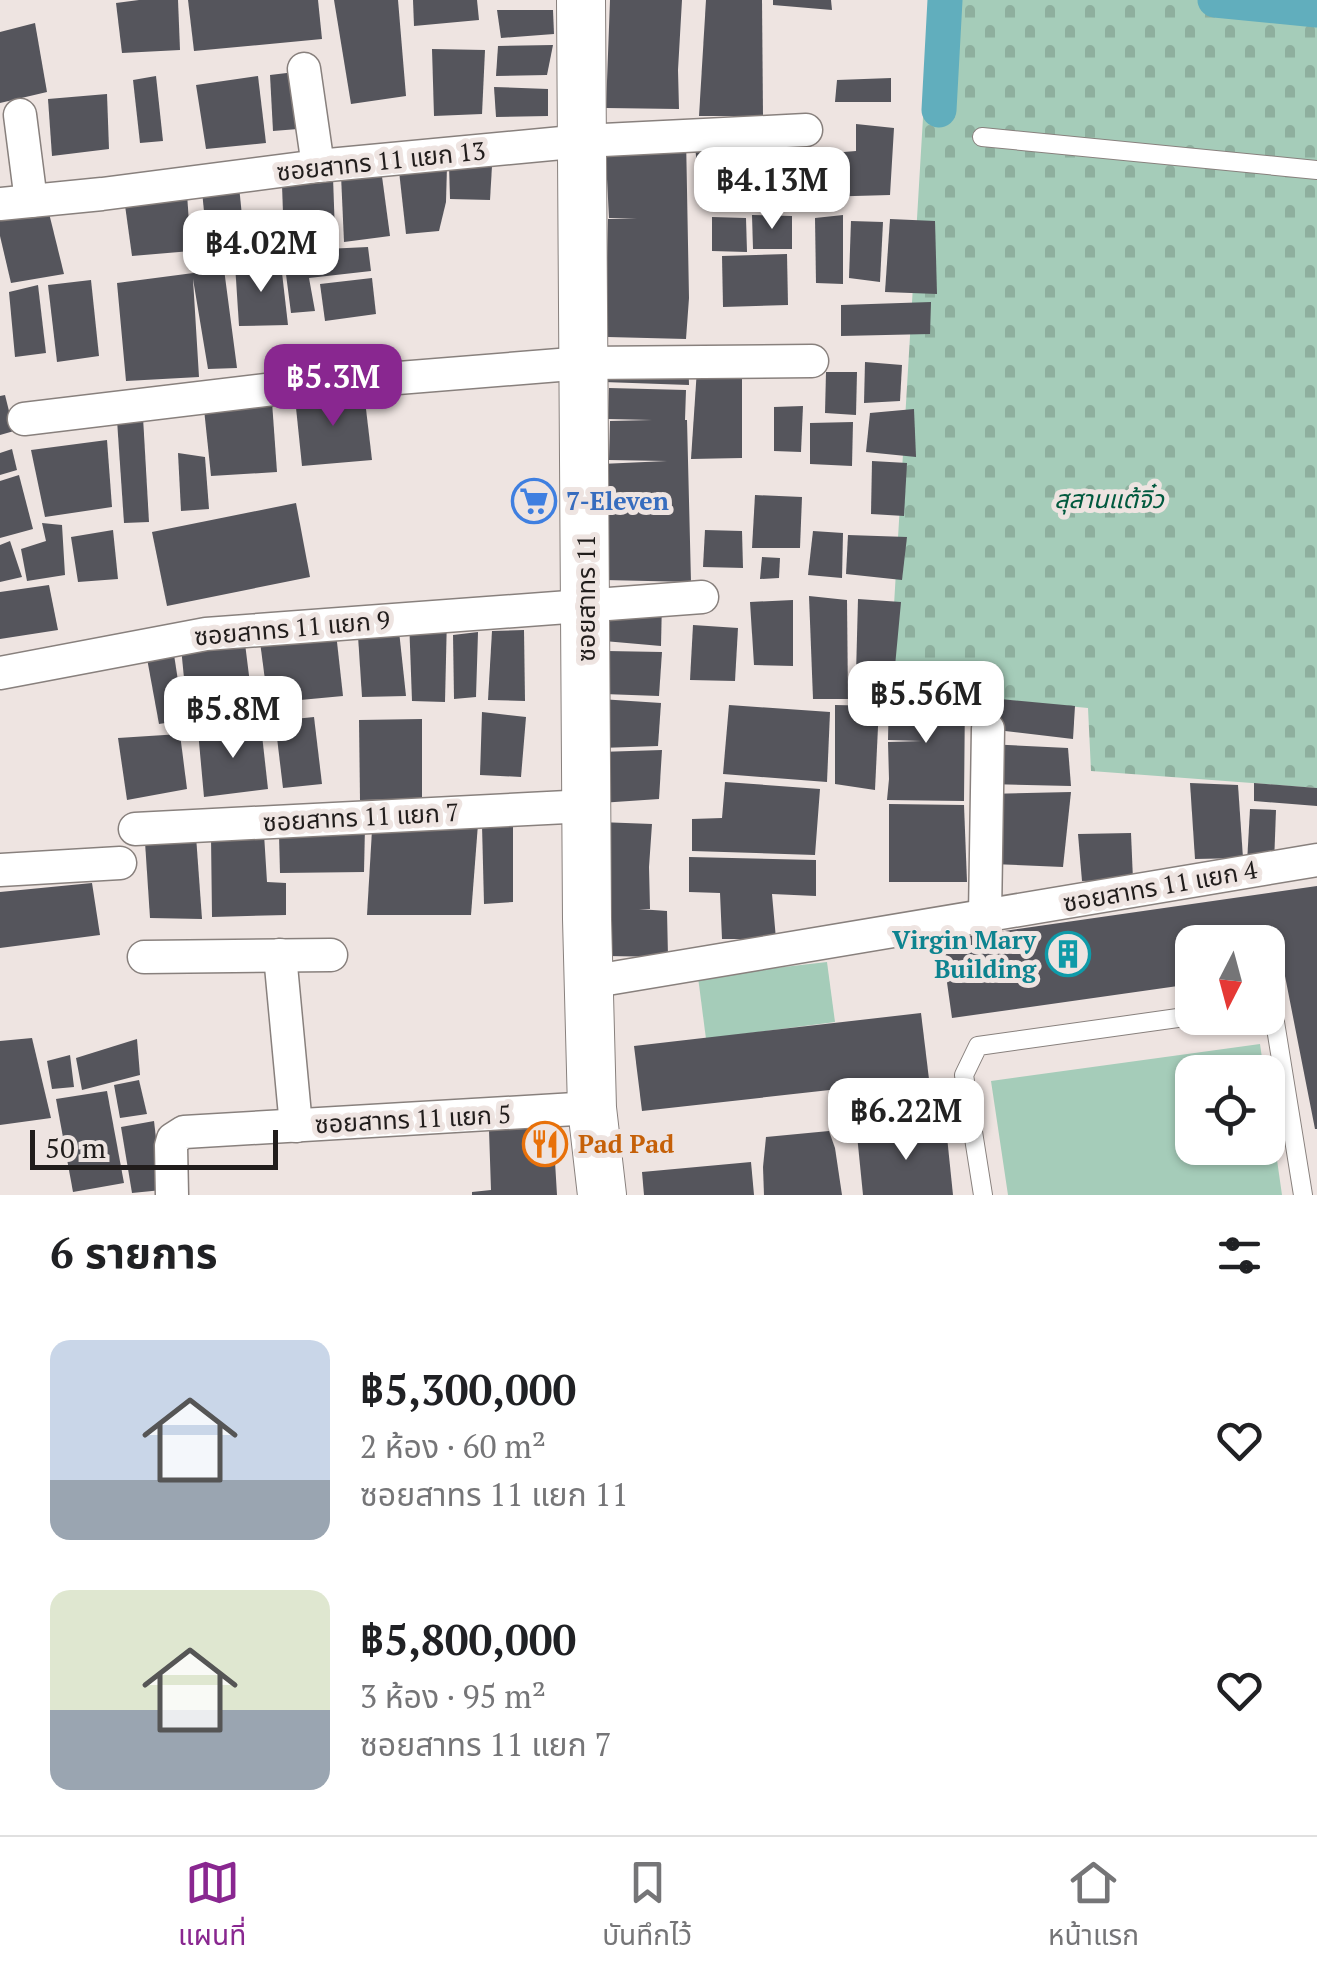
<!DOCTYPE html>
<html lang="th">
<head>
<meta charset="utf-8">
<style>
  body { margin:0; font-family:"PT Serif","Noto Sans Thai",serif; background:#f6f6f6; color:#202124; height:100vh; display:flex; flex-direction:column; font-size:38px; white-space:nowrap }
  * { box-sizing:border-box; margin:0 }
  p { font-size:32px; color:#757577 }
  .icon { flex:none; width:55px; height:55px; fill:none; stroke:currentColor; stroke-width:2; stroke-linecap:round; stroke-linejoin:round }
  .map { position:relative; height:1195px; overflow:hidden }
  .details { display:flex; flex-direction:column; background:#fff; flex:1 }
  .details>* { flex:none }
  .needle { width:65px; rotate:186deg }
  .buttons { position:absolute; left:1175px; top:925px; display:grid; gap:20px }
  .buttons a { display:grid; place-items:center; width:110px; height:110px; border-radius:20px; background:#fff; box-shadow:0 2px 8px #0004; font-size:50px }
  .scale { position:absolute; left:30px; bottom:25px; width:248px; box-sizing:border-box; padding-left:10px; border:5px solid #211d1c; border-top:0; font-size:28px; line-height:35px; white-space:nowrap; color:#211d1c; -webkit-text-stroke:8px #eee4e1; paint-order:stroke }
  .price { position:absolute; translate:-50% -85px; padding:0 22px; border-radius:20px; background:#fff; color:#222; font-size:32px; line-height:65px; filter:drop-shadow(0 2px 5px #0008) }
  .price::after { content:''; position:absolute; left:50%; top:60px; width:30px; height:22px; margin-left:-15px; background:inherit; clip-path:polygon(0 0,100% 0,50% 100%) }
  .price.active { background:#892790; color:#fff }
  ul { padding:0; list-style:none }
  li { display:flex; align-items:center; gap:30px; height:250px; padding:0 50px }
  li span { display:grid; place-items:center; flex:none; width:280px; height:200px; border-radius:20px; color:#555 }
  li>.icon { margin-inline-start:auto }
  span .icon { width:120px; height:120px; fill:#fffc; stroke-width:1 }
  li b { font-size:42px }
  h2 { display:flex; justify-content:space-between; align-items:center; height:120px; padding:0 50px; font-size:42px }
  .tab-bar { display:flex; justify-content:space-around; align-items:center; height:140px; border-top:2px solid #e0e0e0; background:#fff; font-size:28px; color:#757577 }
  .tab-bar a { display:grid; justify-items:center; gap:5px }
  .tab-bar .active { color:#892790 }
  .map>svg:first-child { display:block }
</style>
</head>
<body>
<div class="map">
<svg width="1317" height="1195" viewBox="0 0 1317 1195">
  <defs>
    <pattern id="cemetery-stones" width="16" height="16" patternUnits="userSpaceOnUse" patternTransform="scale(2.5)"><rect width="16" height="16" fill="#a5ccb9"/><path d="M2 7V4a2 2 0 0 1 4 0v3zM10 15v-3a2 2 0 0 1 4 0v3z" fill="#8eaf9e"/></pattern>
  </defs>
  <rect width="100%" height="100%" fill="#eee4e1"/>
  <g fill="#a5ccb9">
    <polygon points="827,962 835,1022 706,1039 698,977"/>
    <polygon points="1260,1044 1264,1072 1192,1072 1192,1148 1268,1148 1268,1097 1282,1195 1008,1195 991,1081"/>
  </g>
  <polygon fill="url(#cemetery-stones)" points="930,0 1317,0 1317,788 1091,771 1088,708 889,689"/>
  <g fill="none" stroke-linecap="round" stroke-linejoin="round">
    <g stroke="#61aebd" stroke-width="35">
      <polyline points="1215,0 1317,10"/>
      <polyline points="939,110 945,0"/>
    </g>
  </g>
  <g fill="#55555c">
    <polygon points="139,0 178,0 180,50 122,53 116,3"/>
    <polygon points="188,0 318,0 322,39 194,51"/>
    <polygon points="334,0 398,0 406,96 351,104"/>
    <polygon points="413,0 477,0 479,20 414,26"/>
    <polygon points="610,0 682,0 678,70 679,109 606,108"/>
    <polygon points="706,0 762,0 763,116 699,116"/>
    <polygon points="773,0 831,0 832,10 773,5"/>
    <polygon points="497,10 553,10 554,34 501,38"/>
    <polygon points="35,23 47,92 0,103 0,32"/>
    <polygon points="553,45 547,75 496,76 498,46"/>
    <polygon points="432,49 485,50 482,114 434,116"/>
    <polygon points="295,72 298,129 273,131 270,75"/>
    <polygon points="156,76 163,141 140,143 133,80"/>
    <polygon points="258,76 266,143 206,149 196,85"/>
    <polygon points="891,78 891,102 835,102 837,80"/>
    <polygon points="494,87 548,89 548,116 496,117"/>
    <polygon points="107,94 109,149 52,156 48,99"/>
    <polygon points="856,124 894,128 890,195 819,197 820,154 856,151"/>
    <polygon points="806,130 810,197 700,200 695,145"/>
    <polygon points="686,136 689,298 686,339 608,337 606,296 608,219 637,219 609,218 605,140"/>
    <polygon points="449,165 492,166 490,200 450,199"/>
    <polygon points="447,166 446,202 439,231 406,234 399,171"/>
    <polygon points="381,169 390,236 344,242 341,175"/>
    <polygon points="333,177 335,234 284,241 282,185"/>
    <polygon points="239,186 244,236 207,242 202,191"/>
    <polygon points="187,194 191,251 132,256 124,198"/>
    <polygon points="48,209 64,274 11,283 0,236 0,218"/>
    <polygon points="752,215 792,216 792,249 753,249"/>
    <polygon points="843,215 843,284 816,283 815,218"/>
    <polygon points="712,217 746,218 747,252 712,251"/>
    <polygon points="890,219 935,221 937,294 885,292"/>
    <polygon points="851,221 883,222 880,282 849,278"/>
    <polygon points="368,247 371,271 309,278 315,311 291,313 283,251"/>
    <polygon points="787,254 788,305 723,307 722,256"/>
    <polygon points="235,264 281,264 288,325 239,326"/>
    <polygon points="224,269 237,368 208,369 193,279 199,377 126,381 117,283"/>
    <polygon points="372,278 376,314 325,321 320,284"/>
    <polygon points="91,280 99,356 57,362 48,285"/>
    <polygon points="38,285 46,353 15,357 9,292"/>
    <polygon points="931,302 930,334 841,336 841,305"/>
    <polygon points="607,351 688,352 689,385 604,382"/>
    <polygon points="865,362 902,365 900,401 864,403"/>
    <polygon points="697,369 742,369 742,458 691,459"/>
    <polygon points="826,372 857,372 856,415 825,413"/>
    <polygon points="609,388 686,390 685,420 687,420 691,582 605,580 601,464 667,461 609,460 610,421 652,420 608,419"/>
    <polygon points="364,392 372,460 302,466 295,398"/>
    <polygon points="5,395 14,431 0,435 0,396"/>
    <polygon points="272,402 277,472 211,476 204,409"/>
    <polygon points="803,406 801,452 774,451 774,407"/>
    <polygon points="914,409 916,457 866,452 870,413"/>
    <polygon points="143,417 149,522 124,523 117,420"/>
    <polygon points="853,422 852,466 810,464 810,423"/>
    <polygon points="107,440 112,507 45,517 31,450"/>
    <polygon points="12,449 17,470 0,475 0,453"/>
    <polygon points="178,453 205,457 209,509 181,511"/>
    <polygon points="872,461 907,463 904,516 871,514"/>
    <polygon points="19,475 33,529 0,538 0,481"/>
    <polygon points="755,495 802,497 800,548 752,548"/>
    <polygon points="296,503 310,577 167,606 152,532"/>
    <polygon points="42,523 62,525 65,575 27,581 21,549 46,541"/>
    <polygon points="113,530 118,579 78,582 71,537"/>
    <polygon points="705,530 742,531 743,568 703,567"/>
    <polygon points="813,531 843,533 842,578 808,575"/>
    <polygon points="848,535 907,537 902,580 846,574"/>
    <polygon points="10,541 22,577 0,582 0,545"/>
    <polygon points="762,557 780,558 779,578 760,579"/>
    <polygon points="49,585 58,630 0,639 0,592"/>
    <polygon points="809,596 847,600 848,699 813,699"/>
    <polygon points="858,599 901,602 894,677 856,674"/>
    <polygon points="662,600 661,646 604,641 609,604"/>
    <polygon points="793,600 793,666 754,665 750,602"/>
    <polygon points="447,616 445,702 412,701 409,619"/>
    <polygon points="242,619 252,700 187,709 180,637"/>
    <polygon points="335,624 343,696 268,703 259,634"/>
    <polygon points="693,625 738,628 735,681 690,680"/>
    <polygon points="524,630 525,701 488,700 492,631"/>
    <polygon points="399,631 406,696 362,697 358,636"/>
    <polygon points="478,632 476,697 454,699 453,635"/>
    <polygon points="173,648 184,720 159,724 146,653"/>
    <polygon points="607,651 662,652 659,696 604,694"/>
    <polygon points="889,689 965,696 964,801 887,800 889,779 888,742 922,741 888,740"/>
    <polygon points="990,698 1075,706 1073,739 988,729"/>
    <polygon points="600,699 661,703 658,746 601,748"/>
    <polygon points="729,705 830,712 827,782 723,774"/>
    <polygon points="835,705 879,706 875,790 835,784"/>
    <polygon points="482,712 526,717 521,777 480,775"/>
    <polygon points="314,717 322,784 283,788 275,721"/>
    <polygon points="422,719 422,799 360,800 359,720"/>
    <polygon points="261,726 268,789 204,797 198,731"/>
    <polygon points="180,734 187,789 127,800 118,738"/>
    <polygon points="987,744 1068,748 1071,786 987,784"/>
    <polygon points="662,750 659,799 600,803 599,752"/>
    <polygon points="725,782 820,789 815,855 692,851 692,819 722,818"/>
    <polygon points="1190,783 1238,785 1243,858 1195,859"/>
    <polygon points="1254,783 1317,788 1317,806 1254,801"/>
    <polygon points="1071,792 1063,867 992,864 986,794"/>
    <polygon points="889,804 964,805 967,882 889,882"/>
    <polygon points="1250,809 1276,810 1274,864 1247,863"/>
    <polygon points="599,822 652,824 649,867 650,909 639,909 667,911 668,957 607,956"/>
    <polygon points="513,823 513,902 484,904 482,825"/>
    <polygon points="478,824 471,915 367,915 372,830"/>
    <polygon points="365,826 364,872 280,873 279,835"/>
    <polygon points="1131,833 1133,880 1082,881 1078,834"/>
    <polygon points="264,834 267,882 286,883 286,915 212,917 211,837"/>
    <polygon points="196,836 202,919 150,918 145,842"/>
    <polygon points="689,857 816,860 816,896 772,894 776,939 722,939 720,893 689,892"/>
    <polygon points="92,883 100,935 0,948 0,892"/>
    <polygon points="1317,886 1317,1129 1315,1129 1284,971 1268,973 1268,942 1192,942 1192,984 952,1018 941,940"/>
    <polygon points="921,1013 929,1079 642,1111 634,1046"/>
    <polygon points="32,1038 51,1118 0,1125 0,1041"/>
    <polygon points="137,1039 140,1075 82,1090 76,1058"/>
    <polygon points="70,1055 74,1087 52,1089 47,1061"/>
    <polygon points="139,1080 147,1114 120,1118 114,1085"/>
    <polygon points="107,1091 124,1183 73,1192 56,1099"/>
    <polygon points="154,1121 162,1190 132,1193 121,1127"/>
    <polygon points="946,1127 953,1195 863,1195 857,1135"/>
    <polygon points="553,1128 557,1195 472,1195 472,1192 491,1190 489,1130"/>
    <polygon points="829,1131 835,1148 842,1195 764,1195 763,1167 766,1137"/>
    <polygon points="751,1162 754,1195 644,1195 642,1172"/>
  </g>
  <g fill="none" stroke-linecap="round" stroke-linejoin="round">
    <defs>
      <g id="lane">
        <polyline points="982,137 1317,170"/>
        <polyline points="1268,1015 1275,1022 1303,1195"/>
        <polyline points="983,1195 964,1075 978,1046 1192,1016"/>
      </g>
      <g id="street">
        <polyline points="304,69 318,166"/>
        <polyline points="20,115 31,201"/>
        <polyline points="0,204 102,194 318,166 583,141 806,130"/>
        <polyline points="24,419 299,386 584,363 812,361"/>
        <polyline points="0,673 206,634 702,597"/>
        <polyline points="135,829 587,806"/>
        <polyline points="0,870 120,863"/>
        <polyline points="985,916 988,729"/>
        <polyline points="280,955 296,1126"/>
        <polyline points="144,957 331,955"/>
        <polyline points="589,982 1317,860"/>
        <polyline points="172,1195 171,1146 173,1139 184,1132 592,1108"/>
      </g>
      <polyline id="secondary" points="581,0 587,919 592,1108 602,1195"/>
    </defs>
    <use href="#lane" stroke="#88807d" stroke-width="20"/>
    <use href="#street" stroke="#88807d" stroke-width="35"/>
    <use href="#secondary" stroke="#88807d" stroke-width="50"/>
    <use href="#lane" stroke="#fff" stroke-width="18"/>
    <use href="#street" stroke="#fff" stroke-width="32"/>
    <use href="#secondary" stroke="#fff" stroke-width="48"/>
  </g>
  <defs>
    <symbol id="supermarket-ring" viewBox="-11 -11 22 22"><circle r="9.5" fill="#eee4e1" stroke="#3f7fe0" stroke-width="1.5"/><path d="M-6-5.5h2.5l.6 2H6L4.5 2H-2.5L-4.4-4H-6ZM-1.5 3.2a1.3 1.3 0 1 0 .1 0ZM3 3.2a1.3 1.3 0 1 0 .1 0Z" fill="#3f7fe0"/></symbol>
    <symbol id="building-ring" viewBox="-11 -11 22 22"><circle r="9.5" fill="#eee4e1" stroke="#0f9aa8" stroke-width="1.5"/><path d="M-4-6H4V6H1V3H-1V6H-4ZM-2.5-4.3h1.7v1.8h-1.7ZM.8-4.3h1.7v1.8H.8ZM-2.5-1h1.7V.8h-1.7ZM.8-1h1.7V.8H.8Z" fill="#0f9aa8"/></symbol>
    <symbol id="restaurant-ring" viewBox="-11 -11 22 22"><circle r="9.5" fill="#eee4e1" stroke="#e8710a" stroke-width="1.5"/><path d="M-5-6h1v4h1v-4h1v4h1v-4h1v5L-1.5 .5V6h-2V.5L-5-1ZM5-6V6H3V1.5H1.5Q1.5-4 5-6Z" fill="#e8710a"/></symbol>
  </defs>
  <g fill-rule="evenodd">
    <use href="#supermarket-ring" x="509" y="476" width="50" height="50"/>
    <use href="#building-ring" x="1043" y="929" width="50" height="50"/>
    <use href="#restaurant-ring" x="520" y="1119" width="50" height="50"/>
  </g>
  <g text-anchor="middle" stroke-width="10" stroke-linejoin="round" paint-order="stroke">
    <g font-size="25" fill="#211d1c" stroke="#eee4e1">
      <text transform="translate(381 161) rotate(-6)" y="9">ซอยสาทร 11 แยก 13</text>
      <text transform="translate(586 598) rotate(-90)" y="9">ซอยสาทร 11</text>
      <text transform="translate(292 628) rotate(-5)" y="9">ซอยสาทร 11 แยก 9</text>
      <text transform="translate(361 817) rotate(-3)" y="9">ซอยสาทร 11 แยก 7</text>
      <text transform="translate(1160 886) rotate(-10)" y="9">ซอยสาทร 11 แยก 4</text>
      <text transform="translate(413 1119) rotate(-3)" y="9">ซอยสาทร 11 แยก 5</text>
    </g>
    <g font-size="25" font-style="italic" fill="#00593e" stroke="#eee4e1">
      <text x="1109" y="508">สุสานแต้จิ๋ว</text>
    </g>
    <g font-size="25" font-weight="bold" fill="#366cbe" stroke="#eee4e1" text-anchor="start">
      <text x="566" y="510">7-Eleven</text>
    </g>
    <g font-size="25" font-weight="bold" fill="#0d838f" stroke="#eee4e1" text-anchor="end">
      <text x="1036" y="949">Virgin Mary<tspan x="1036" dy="29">Building</tspan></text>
    </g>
    <g font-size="25" font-weight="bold" fill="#c56008" stroke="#eee4e1" text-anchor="start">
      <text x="578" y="1153">Pad Pad</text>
    </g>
  </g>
</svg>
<div class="buttons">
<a><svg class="needle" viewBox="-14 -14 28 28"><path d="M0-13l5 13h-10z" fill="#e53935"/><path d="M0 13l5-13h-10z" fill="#757577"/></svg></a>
<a><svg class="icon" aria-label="locate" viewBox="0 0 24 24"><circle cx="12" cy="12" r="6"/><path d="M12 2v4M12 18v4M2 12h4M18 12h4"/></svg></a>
</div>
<div class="scale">50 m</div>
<b class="price" style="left:772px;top:232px">฿4.13M</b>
<b class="price" style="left:261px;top:295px">฿4.02M</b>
<b class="price active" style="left:333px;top:429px">฿5.3M</b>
<b class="price" style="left:926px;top:746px">฿5.56M</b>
<b class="price" style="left:233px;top:761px">฿5.8M</b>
<b class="price" style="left:906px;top:1163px">฿6.22M</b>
</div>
<section class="details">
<h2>6 รายการ<svg class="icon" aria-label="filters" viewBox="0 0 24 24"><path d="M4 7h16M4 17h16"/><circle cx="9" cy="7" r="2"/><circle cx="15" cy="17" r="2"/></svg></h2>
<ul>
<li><span style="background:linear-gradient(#c9d6e8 70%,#9aa5b1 0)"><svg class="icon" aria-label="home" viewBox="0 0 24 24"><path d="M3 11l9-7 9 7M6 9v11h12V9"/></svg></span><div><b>฿5,300,000</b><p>2 ห้อง · 60 m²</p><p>ซอยสาทร 11 แยก 11</p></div><svg class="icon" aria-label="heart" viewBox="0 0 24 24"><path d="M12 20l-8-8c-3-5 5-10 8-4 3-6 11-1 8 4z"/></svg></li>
<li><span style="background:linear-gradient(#dfe7d0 60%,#9aa5b1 0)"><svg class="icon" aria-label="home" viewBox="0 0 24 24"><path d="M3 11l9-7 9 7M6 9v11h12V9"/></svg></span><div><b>฿5,800,000</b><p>3 ห้อง · 95 m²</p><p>ซอยสาทร 11 แยก 7</p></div><svg class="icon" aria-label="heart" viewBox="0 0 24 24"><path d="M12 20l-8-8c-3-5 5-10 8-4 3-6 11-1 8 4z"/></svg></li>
</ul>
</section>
<nav class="tab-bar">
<a class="active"><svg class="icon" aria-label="map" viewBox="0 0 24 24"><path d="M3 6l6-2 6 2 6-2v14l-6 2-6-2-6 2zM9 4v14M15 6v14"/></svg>แผนที่</a>
<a><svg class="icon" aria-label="saved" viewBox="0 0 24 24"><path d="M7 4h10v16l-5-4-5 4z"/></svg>บันทึกไว้</a>
<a><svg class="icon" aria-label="home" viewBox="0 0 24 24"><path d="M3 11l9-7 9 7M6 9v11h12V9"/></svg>หน้าแรก</a>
</nav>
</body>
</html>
